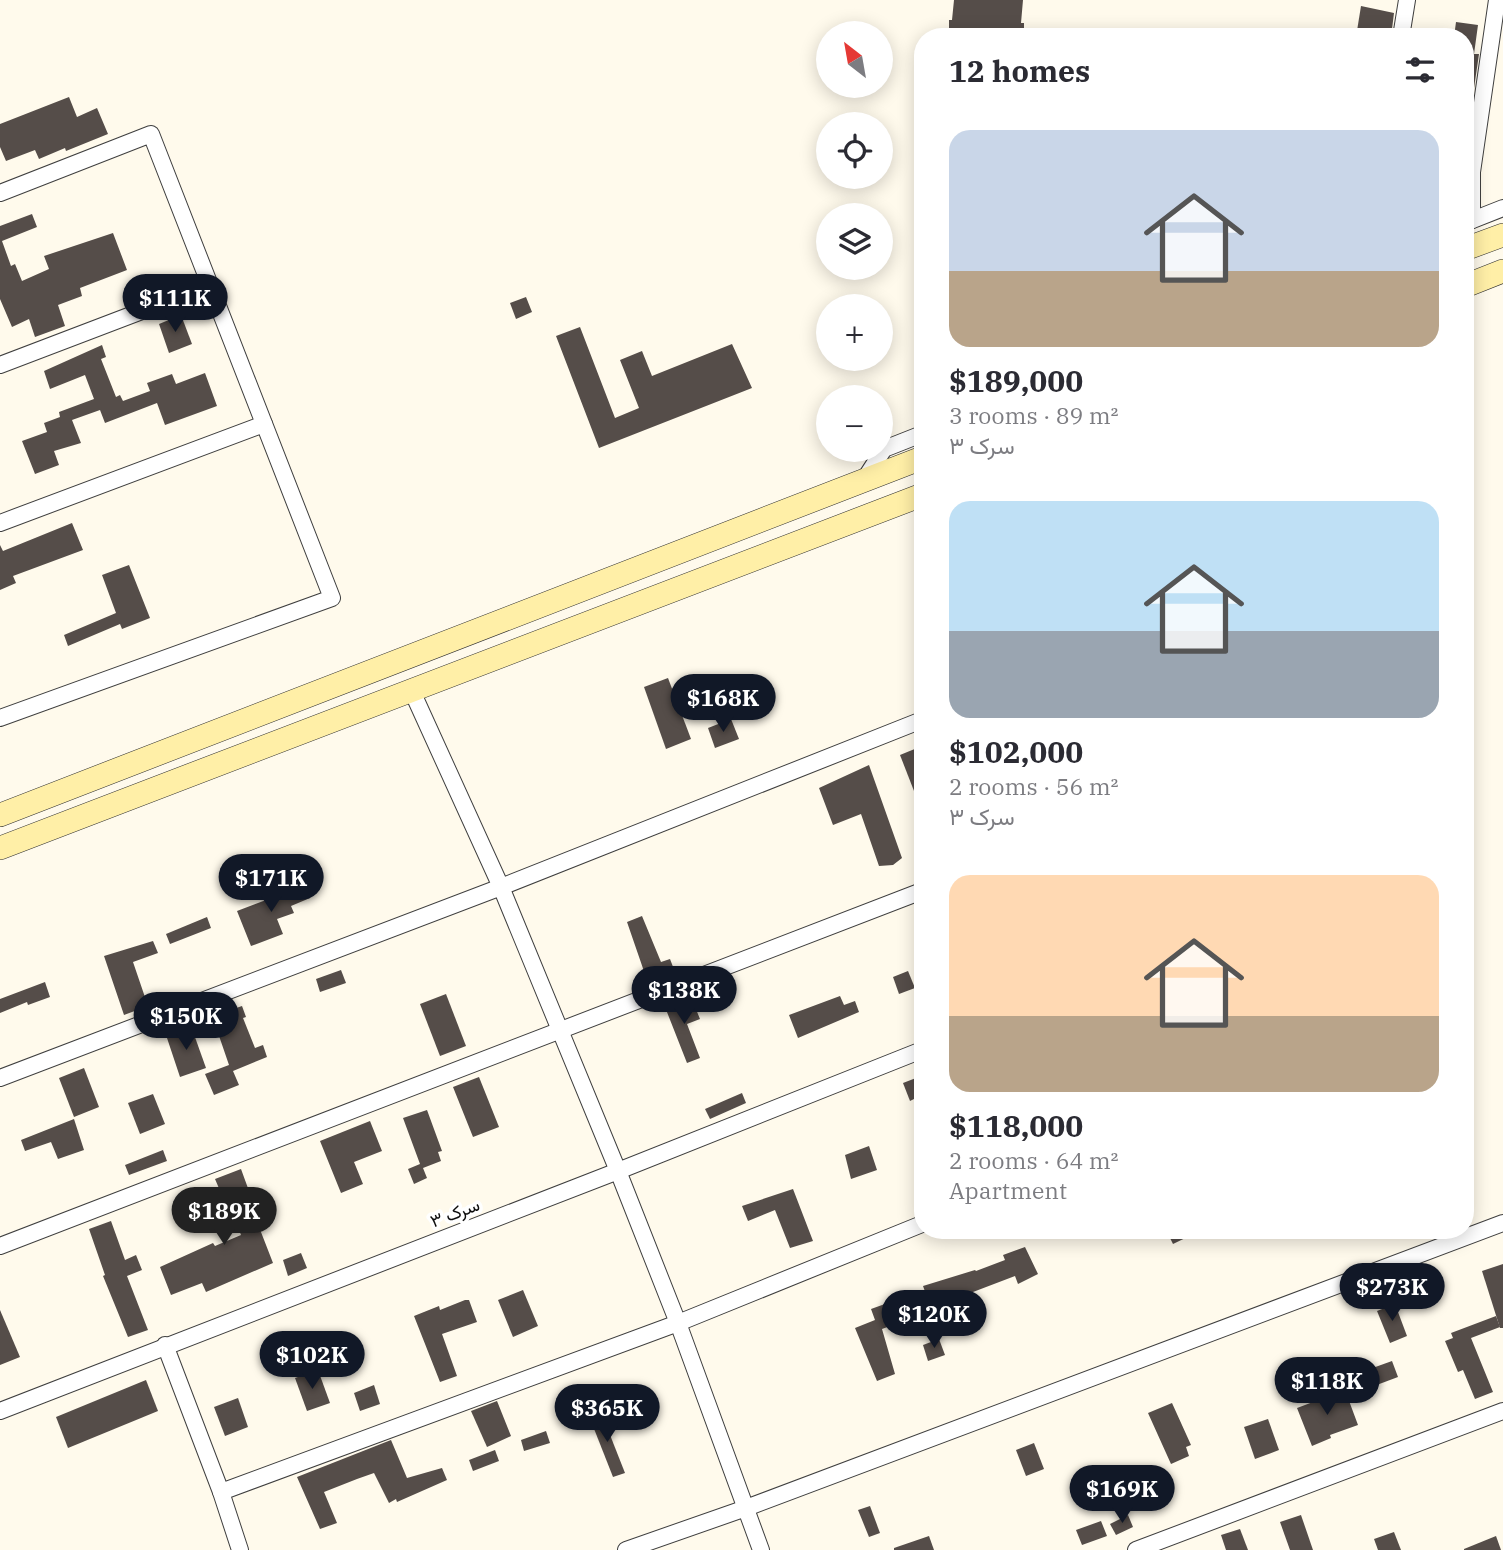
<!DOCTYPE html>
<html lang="en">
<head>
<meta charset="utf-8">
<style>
  body { margin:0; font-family:"IBM Plex Serif",Vazirmatn,serif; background:#f2f2f3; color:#2b2b33; height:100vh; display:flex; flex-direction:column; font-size:26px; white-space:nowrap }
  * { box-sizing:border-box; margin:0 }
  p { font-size:23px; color:#7c7c81 }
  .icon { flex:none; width:38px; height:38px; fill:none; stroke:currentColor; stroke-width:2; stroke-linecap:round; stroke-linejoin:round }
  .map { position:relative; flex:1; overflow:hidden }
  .panel { position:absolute; left:914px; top:28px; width:560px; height:1211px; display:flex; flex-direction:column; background:#fff; border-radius:28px; box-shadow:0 4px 18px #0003 }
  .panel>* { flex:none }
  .needle { width:46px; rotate:329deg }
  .fabs { position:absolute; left:816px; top:21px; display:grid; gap:14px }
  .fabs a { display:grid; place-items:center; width:77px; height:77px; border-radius:50%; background:#fff; box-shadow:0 4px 18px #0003; font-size:35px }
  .price { position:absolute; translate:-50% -60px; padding:0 16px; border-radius:24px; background:#111827; color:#fff; font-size:23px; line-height:46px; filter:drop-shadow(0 2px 4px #0008) }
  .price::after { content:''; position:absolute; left:50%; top:42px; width:21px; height:16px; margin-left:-10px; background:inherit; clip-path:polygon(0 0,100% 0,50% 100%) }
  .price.current { background:#222; color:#fff }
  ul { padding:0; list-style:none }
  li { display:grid; align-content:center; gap:14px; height:371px; padding:0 35px }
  li span { display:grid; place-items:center; height:217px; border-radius:21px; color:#555 }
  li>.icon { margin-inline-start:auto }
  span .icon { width:126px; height:126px; fill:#fffc; stroke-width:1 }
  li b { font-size:30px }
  h2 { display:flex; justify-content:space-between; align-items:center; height:84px; padding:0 35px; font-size:30px }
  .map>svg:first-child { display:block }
</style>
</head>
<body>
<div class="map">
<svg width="1503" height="1550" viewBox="0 0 1503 1550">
  <rect width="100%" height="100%" fill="#fffaec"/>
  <g fill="#554d49">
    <polygon points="954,0 1023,0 1021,23 1024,23 1024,37 949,37 949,20 952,20"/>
    <polygon points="1361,6 1394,13 1391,37 1356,37"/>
    <polygon points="1456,22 1478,25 1474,54 1479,54 1470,115 1465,115 1465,37 1454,37"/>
    <polygon points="69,97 77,117 97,108 108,134 66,151 65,148 39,159 35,150 6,161 0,147 0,124"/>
    <polygon points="32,214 37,227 2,241 11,266 15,264 22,281 49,269 44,256 113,233 127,270 80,288 82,296 58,305 65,326 35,337 29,319 12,327 0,299 0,226"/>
    <polygon points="526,297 532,312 516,319 510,303"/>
    <polygon points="181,315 192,344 169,353 159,324"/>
    <polygon points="580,327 615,418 639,408 620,360 642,351 652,376 732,344 752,388 599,448 556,336"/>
    <polygon points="102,345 106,357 101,359 116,397 120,395 123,401 150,391 147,383 172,374 176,384 205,373 217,406 165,425 157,403 105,423 100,410 72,420 81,443 54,451 59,465 35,474 22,441 47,432 44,423 60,417 59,412 94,399 85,375 50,389 44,371"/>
    <polygon points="72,523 83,550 13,576 16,583 0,590 0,545 3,551"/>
    <polygon points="129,565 150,618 122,629 120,624 68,646 64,635 116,613 102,575"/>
    <polygon points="668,678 691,739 666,749 644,687"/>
    <polygon points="731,719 739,739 715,748 708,728"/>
    <polygon points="922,746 922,809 921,809 900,755"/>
    <polygon points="869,765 902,858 893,865 879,866 861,814 833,825 819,788"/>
    <polygon points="302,881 310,898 291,906 294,913 277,919 283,934 251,946 237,911 274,897 273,895"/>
    <polygon points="642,916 661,962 670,959 675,972 648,983 627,922"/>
    <polygon points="207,917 211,928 170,944 166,934"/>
    <polygon points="153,941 158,953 133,962 148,1006 124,1015 104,956"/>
    <polygon points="341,970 346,983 320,992 316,979"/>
    <polygon points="908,971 915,988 899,994 893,977"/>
    <polygon points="45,982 50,997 28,1005 27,1002 0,1013 0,999"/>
    <polygon points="446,994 466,1046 440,1056 420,1004"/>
    <polygon points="840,996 844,1005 855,1001 859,1012 798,1038 789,1015"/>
    <polygon points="691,997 700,1019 687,1024 700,1058 687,1063 665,1007"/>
    <polygon points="242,1006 246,1017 243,1018 255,1048 263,1045 267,1057 233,1071 239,1085 214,1095 205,1074 229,1065 217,1030 221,1029 216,1015"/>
    <polygon points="191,1026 206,1068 180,1077 166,1035"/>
    <polygon points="84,1068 99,1107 74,1117 59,1078"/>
    <polygon points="479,1077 499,1127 473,1137 453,1087"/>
    <polygon points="916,1078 922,1095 910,1101 903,1083"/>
    <polygon points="742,1093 746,1103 710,1119 705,1109"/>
    <polygon points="153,1094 165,1124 140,1134 128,1103"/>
    <polygon points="427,1110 442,1151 438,1152 441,1161 423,1168 427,1178 414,1184 408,1169 420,1164 403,1118"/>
    <polygon points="74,1119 84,1150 58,1159 51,1142 25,1151 21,1140"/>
    <polygon points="370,1121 382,1151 354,1162 363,1184 341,1193 320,1141"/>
    <polygon points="869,1146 877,1170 851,1179 845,1155"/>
    <polygon points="163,1150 167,1161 129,1175 125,1165"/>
    <polygon points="241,1169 257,1213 254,1214 273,1263 206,1292 202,1283 171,1295 160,1267 213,1243 215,1246 241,1235 225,1191 221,1193 215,1179"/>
    <polygon points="793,1189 813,1241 790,1248 775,1210 748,1221 742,1206"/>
    <polygon points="111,1221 125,1260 136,1255 142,1270 127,1276 148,1330 128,1337 103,1276 105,1275 89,1229"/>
    <polygon points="1166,1230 1202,1230 1173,1244"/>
    <polygon points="1025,1247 1038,1274 1018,1284 1015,1276 931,1308 923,1286 975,1270 976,1271 1005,1260 1003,1255"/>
    <polygon points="301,1253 307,1268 288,1276 283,1260"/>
    <polygon points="1503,1264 1503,1328 1500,1328 1482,1271"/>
    <polygon points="523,1290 538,1326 513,1337 498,1300"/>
    <polygon points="465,1300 469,1300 477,1322 442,1334 457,1376 440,1382 414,1316 439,1306 440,1310"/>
    <polygon points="896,1300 904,1321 882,1329 895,1374 877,1381 855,1328 875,1320 871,1309"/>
    <polygon points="1395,1304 1407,1336 1390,1343 1377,1311"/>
    <polygon points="0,1310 20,1357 0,1365"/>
    <polygon points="1496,1316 1500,1327 1471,1338 1493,1392 1475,1399 1463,1370 1458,1372 1445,1341 1453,1338 1451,1333"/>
    <polygon points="939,1339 945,1355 928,1361 923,1345"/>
    <polygon points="1392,1361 1398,1377 1374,1386 1367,1370"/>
    <polygon points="318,1370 330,1403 307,1411 295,1378"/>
    <polygon points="146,1380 158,1411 68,1448 56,1417"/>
    <polygon points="374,1385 380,1404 360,1411 354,1393"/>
    <polygon points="1345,1390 1358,1425 1330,1435 1331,1438 1312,1446 1297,1408"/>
    <polygon points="238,1398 248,1427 225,1436 214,1407"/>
    <polygon points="497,1401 511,1436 487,1447 471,1411"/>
    <polygon points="1172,1403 1191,1445 1186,1447 1189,1456 1171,1464 1148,1413"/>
    <polygon points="601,1412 625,1473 613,1477 589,1416"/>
    <polygon points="1268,1419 1279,1450 1255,1459 1244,1427"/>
    <polygon points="546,1431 550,1443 524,1451 521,1440"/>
    <polygon points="391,1440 407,1478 442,1468 447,1480 397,1502 396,1499 389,1503 374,1473 357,1479 324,1492 337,1523 320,1529 297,1477"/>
    <polygon points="1034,1443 1044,1469 1026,1476 1016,1450"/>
    <polygon points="495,1450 499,1461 473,1471 469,1460"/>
    <polygon points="870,1506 880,1533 869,1537 858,1510"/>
    <polygon points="1128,1515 1133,1527 1116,1535 1110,1524"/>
    <polygon points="1301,1515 1313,1550 1290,1550 1280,1522"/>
    <polygon points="1101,1521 1107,1536 1082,1545 1076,1530"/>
    <polygon points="1240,1529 1248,1550 1226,1550 1221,1535"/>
    <polygon points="1394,1532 1401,1550 1378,1550 1374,1539"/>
    <polygon points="929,1536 934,1550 894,1550 894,1548"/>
    <polygon points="1496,1536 1501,1550 1464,1550 1464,1549"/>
  </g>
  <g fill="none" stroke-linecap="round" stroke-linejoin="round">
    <defs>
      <g id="minor">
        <polyline points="1401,37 1407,0"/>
        <polyline points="0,193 151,134 332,598 0,718"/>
        <polyline points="1472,220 1472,172 1497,0"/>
        <polyline points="1465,223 1503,208"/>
        <polyline points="0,365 210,285"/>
        <polyline points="864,480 884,449 922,434"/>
        <polyline points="0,523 264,424"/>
        <polyline points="411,689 501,887 618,1171 678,1323 761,1550"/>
        <polyline points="0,1078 501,887 922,720"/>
        <polyline points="0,1246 922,891"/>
        <polyline points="165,1345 221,1492 240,1550"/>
        <polyline points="0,1411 618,1171 922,1050"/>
        <polyline points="221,1492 678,1323 922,1224"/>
        <polyline points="626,1550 746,1508 1503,1223"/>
        <polyline points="1136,1550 1503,1411"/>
      </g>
      <g id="secondary">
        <polyline points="1465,249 1503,235"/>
        <polyline points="1465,286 1503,271"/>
        <polyline points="0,815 922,458"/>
        <polyline points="0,848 922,495"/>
      </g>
    </defs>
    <use href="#minor" stroke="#3f3f3f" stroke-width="18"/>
    <use href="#secondary" stroke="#2e2e2e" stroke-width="24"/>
    <use href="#minor" stroke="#fff" stroke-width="16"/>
    <use href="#secondary" stroke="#ffefa7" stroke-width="23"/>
  </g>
  <g text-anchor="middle" stroke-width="7" stroke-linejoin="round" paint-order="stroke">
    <g font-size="18" fill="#0c0c0c" stroke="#fff">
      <text transform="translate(455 1213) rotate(-21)" y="6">سرک ۳</text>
    </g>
  </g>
</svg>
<div class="fabs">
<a><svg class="needle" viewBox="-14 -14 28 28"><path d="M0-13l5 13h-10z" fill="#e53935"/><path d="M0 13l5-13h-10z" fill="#7c7c81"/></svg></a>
<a><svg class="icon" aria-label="locate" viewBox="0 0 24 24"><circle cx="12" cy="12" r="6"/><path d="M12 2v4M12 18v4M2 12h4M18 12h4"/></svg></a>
<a><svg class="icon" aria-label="layers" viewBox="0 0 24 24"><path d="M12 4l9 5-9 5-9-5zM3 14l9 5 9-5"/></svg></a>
<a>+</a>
<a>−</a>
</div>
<b class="price" style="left:175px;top:334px">$111K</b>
<b class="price" style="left:723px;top:734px">$168K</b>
<b class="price" style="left:271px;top:914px">$171K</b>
<b class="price" style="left:684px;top:1026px">$138K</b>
<b class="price" style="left:186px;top:1052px">$150K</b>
<b class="price current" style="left:224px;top:1247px">$189K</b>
<b class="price" style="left:1392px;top:1323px">$273K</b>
<b class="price" style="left:934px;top:1350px">$120K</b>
<b class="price" style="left:312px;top:1391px">$102K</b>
<b class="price" style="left:1327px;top:1417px">$118K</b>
<b class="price" style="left:607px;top:1444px">$365K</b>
<b class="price" style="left:1122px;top:1525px">$169K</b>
<section class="panel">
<h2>12 homes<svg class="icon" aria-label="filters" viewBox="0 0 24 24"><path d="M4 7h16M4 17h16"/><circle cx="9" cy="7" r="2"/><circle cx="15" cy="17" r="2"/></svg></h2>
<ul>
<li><span style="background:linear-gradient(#c9d6e8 65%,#b9a48a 0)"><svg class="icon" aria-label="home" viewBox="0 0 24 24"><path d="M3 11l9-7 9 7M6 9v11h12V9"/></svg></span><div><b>$189,000</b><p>3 rooms · 89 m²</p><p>سرک ۳</p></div></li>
<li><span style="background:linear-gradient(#bfe0f5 60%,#9aa5b1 0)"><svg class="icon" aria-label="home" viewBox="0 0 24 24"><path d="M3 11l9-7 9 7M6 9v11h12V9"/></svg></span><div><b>$102,000</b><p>2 rooms · 56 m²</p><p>سرک ۳</p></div></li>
<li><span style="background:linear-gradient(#ffd9b3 65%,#b9a48a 0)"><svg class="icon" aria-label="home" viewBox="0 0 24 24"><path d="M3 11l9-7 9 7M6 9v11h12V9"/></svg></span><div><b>$118,000</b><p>2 rooms · 64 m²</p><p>Apartment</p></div></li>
</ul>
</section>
</div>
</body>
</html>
